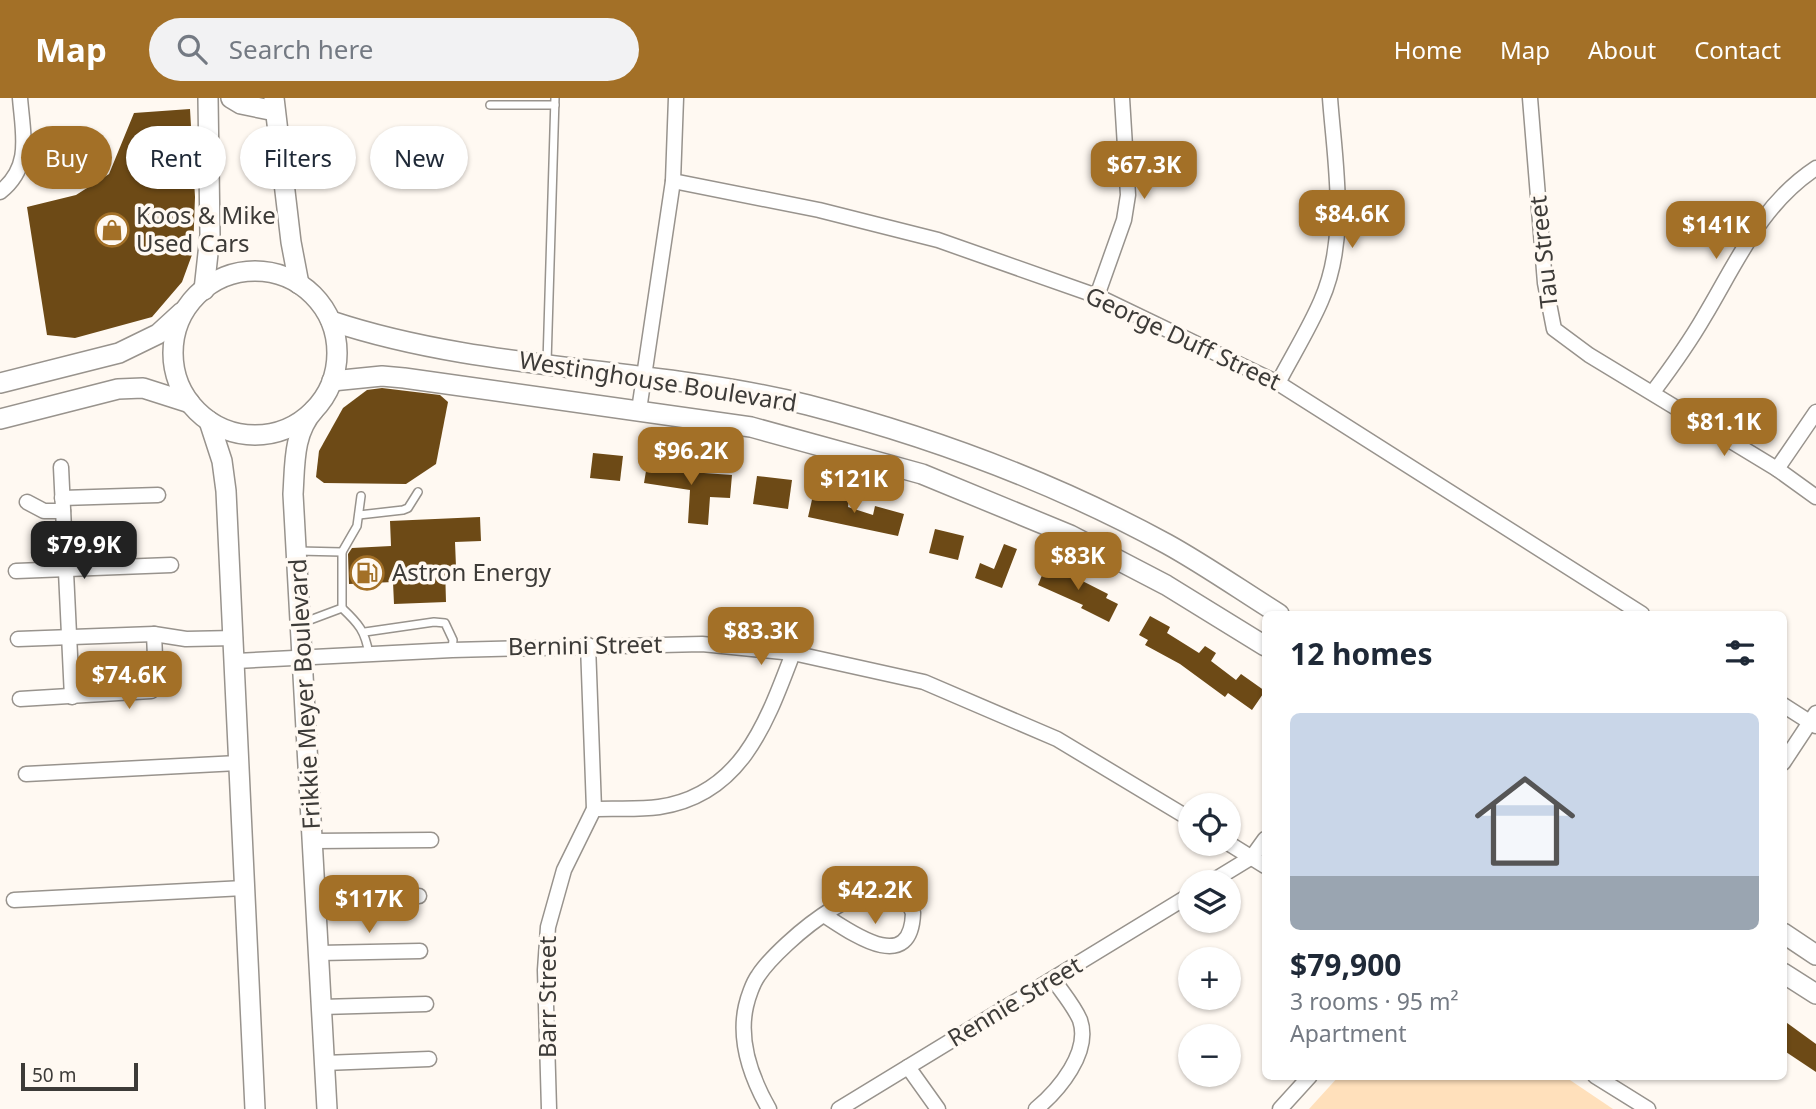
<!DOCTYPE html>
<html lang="en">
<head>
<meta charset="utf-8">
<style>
  body { margin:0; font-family:"Noto Sans",sans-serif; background:#f2f2f3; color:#1f2937; height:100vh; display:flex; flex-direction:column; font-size:26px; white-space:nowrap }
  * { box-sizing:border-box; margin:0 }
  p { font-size:23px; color:#747a83 }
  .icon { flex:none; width:38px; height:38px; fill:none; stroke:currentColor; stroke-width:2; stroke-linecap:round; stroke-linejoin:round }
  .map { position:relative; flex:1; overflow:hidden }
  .drawer { position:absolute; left:1262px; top:513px; width:525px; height:469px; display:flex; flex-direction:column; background:#fff; border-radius:10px; box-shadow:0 2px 5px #0004 }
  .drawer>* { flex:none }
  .guide { position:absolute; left:21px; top:28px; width:665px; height:63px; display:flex; gap:14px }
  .controls { position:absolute; left:1178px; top:695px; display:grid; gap:14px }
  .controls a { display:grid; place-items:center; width:63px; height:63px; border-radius:50%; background:#fff; box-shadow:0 2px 5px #0004; font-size:35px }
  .scale { position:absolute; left:21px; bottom:18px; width:117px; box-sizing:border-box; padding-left:7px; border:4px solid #3d3b38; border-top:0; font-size:19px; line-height:24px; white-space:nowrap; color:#3d3b38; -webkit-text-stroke:5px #fff9f2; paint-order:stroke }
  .price { position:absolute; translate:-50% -60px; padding:0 16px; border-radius:14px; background:#a37027; color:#fff; font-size:23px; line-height:46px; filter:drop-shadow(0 2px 4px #0008) }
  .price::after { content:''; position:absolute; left:50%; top:42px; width:21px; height:16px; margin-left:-10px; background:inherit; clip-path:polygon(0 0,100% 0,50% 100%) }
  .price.active { background:#222; color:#fff }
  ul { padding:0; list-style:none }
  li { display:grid; align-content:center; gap:14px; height:371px; padding:0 28px }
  li span { display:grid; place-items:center; height:217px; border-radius:10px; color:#555 }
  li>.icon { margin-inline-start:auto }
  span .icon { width:126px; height:126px; fill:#fffc; stroke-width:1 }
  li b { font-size:30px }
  h2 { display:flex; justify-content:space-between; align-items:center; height:84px; padding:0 28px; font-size:30px }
  .pill { padding:0 24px; border-radius:32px; background:#fff; box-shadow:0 2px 5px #0004; font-size:24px; line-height:63px }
  .pill.active { background:#a37027; color:#fff }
  header { display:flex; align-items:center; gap:42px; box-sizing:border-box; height:98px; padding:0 35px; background:#a37027; color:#fff }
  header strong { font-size:33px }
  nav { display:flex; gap:38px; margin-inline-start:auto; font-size:24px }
  .search { width:490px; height:63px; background:#f2f2f3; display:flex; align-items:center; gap:18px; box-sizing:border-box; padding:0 24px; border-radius:38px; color:#747a83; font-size:26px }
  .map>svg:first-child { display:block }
</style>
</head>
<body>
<header>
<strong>Map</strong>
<div class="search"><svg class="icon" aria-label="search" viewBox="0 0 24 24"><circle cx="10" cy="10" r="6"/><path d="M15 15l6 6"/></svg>Search here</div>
<nav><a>Home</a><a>Map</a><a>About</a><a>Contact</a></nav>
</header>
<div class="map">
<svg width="1816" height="1011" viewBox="0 0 1816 1011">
  <rect width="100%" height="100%" fill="#fff9f2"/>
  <polygon fill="#ffe0bb" points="1339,978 1564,978 1613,1011 1309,1011"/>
  <g fill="#6d4a16">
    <polygon points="190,11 195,99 193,154 182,184 152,219 75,240 47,237 27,109 76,97 109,76 134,15"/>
    <polygon points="382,290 440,297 448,304 436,366 406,386 324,385 316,379 319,353 343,310 367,292"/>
    <polygon points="593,355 623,358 620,383 590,380"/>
    <polygon points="648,361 677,365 676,373 732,377 730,400 710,399 708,427 688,425 690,392 644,385"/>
    <polygon points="757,378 792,382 788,411 753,406"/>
    <polygon points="814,393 849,401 848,409 873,417 875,408 904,416 898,438 808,419"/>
    <polygon points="480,419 481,443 455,444 456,469 445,469 446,504 394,506 393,484 349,486 348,456 352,450 391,448 390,423"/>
    <polygon points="935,431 964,438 958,462 929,455"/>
    <polygon points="1004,446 1017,451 1002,490 975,480 980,465 994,471"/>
    <polygon points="1047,465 1108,496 1106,500 1118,506 1109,524 1081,510 1083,507 1038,487"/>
    <polygon points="1150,518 1170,529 1167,535 1199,555 1205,548 1216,555 1211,563 1236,582 1241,576 1265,593 1252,612 1228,595 1225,599 1180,566 1145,547 1148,542 1139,537"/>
    <polygon points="1783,922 1816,946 1816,974 1783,952"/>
  </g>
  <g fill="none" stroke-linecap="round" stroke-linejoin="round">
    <defs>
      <g id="lane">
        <polyline points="490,7 555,7"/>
        <polyline points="547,265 555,0"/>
        <polyline points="359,417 403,412 408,410 418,394"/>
        <polyline points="298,453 342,454"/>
        <path d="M342 510C359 526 365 533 369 556"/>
        <polyline points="302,525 342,510 342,454 357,428 361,398"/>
        <polyline points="365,534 434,524 445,525 453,542 452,551"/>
      </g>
      <g id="street">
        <polyline points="1530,0 1545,185 1554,231 1589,257 1777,371 1816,399"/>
        <polyline points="673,83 819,112 938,142 1097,198 1278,285 1642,516"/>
        <path d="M0 94C32 69 23 37 20 0"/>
        <polyline points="1097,198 1124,122 1128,97 1122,0"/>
        <path d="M1278 285C1292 258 1309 231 1321 203 1349 140 1335 67 1330 0"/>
        <path d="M1653 294C1671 270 1689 245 1704 219 1737 164 1761 106 1816 70"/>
        <polyline points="639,312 673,83 676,0"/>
        <polyline points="61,369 72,599"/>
        <polyline points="1777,371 1816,314"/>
        <polyline points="62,400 158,397"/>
        <polyline points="27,404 44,413 63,413"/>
        <polyline points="16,473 171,467"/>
        <polyline points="18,541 154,536 186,541 235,540"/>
        <polyline points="236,563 452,552 702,546 793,555 924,584 1057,641 1190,721"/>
        <polyline points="20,601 151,593 156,582 154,536"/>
        <polyline points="1783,607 1816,628"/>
        <polyline points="1783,665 1816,615"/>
        <polyline points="26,676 238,665"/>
        <path d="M594 711C615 710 638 712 659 709 742 697 767 623 793 555"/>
        <polyline points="314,743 431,742"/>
        <polyline points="1228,745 1265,768"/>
        <polyline points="1211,784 1252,759 1265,741"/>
        <polyline points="317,800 419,798"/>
        <polyline points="14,802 244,790"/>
        <polyline points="319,855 420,853"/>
        <polyline points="322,909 426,906"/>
        <polyline points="324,965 429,961"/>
        <polyline points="908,969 938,1011"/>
        <polyline points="1595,978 1648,1011"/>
        <polyline points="549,1011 545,872 548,829 564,772 594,711 588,547"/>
        <path d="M769 1011C752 981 738 943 746 908 748 899 753 885 758 878 778 847 888 749 913 815 911 879 849 833 824 817"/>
        <polyline points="839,1011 1190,797"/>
        <path d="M1036 1011C1059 992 1091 954 1080 922 1074 908 1062 894 1053 881"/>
        <polyline points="1280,1011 1310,978"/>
      </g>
      <g id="secondary">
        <polyline points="231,0 241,6 275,13"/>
        <polyline points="274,0 291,144 299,186"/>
        <circle cx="255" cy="255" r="82"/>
        <polyline points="204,192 210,137 208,0"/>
        <path d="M331 223C484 274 652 268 808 307 932 339 1055 385 1167 446 1205 467 1242 493 1279 516"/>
        <polyline points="332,283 382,278 404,280 751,329 922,376 1070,437 1166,487 1265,548"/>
        <polyline points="0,285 119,255 158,236 182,214"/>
        <path d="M314 312C293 335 295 366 293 396L327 1011"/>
        <polyline points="0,321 118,291 143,290 190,305"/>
        <polyline points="209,323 222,363 226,393 255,1011"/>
        <polyline points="1783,835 1816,857"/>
        <polyline points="1783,875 1816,896"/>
      </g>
    </defs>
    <use href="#lane" stroke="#98938d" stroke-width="10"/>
    <use href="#street" stroke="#98938d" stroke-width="17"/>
    <use href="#secondary" stroke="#98938d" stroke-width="22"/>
    <use href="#lane" stroke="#fff" stroke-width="7"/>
    <use href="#street" stroke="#fff" stroke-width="14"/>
    <use href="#secondary" stroke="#fff" stroke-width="19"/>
  </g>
  <defs>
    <symbol id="shop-ring" viewBox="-11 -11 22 22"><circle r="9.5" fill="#fff9f2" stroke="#a37027" stroke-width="1.5"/><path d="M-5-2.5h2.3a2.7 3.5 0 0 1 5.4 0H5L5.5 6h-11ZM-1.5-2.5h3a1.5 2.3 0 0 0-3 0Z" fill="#a37027"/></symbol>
    <symbol id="fuel-ring" viewBox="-11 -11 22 22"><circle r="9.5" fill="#fff9f2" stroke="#a37027" stroke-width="1.5"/><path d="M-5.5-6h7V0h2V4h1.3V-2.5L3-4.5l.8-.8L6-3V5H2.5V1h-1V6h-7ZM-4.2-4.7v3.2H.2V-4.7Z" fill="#a37027"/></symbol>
  </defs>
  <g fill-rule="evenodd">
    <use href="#shop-ring" x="93" y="113" width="38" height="38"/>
    <use href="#fuel-ring" x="348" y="456" width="38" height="38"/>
  </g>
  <g text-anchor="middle" stroke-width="7" stroke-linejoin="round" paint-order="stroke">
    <g font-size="24" fill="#3d3b38" stroke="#fff9f2" text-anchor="start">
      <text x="136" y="126">Koos &amp; Mike<tspan x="136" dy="28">Used Cars</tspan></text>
      <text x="392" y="483">Astron Energy</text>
    </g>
    <g font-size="24" fill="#3d3b38" stroke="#fff9f2">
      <text transform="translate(1544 154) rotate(-96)" y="8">Tau Street</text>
      <text transform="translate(1183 241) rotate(25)" y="8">George Duff Street</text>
      <text transform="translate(658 284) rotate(9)" y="8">Westinghouse Boulevard</text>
      <text transform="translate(585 548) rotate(-1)" y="8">Bernini Street</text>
      <text transform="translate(305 596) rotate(-93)" y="8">Frikkie Meyer Boulevard</text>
      <text transform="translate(548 899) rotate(-90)" y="8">Barr Street</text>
      <text transform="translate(1015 904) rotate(-31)" y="8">Rennie Street</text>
    </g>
  </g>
</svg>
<div class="controls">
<a><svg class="icon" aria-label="locate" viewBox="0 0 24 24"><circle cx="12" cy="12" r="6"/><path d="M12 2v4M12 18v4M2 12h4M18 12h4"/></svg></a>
<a><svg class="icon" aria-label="layers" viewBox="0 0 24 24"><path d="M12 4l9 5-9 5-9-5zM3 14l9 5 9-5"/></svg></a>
<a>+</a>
<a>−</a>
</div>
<div class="scale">50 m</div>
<b class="price" style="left:1144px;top:103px">$67.3K</b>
<b class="price" style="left:1352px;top:152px">$84.6K</b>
<b class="price" style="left:1716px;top:163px">$141K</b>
<b class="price" style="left:1724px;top:360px">$81.1K</b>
<b class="price" style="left:691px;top:389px">$96.2K</b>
<b class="price" style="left:854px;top:417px">$121K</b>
<b class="price active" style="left:84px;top:483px">$79.9K</b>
<b class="price" style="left:1078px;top:494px">$83K</b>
<b class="price" style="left:761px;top:569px">$83.3K</b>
<b class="price" style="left:129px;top:613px">$74.6K</b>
<b class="price" style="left:875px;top:828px">$42.2K</b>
<b class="price" style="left:369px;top:837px">$117K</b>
<div class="guide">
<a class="pill active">Buy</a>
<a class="pill">Rent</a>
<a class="pill">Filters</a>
<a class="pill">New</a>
</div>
<section class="drawer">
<h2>12 homes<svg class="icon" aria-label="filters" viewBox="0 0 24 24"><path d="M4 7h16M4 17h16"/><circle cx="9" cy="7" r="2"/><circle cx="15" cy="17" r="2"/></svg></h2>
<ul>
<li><span style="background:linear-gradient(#c9d6e8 75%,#9aa5b1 0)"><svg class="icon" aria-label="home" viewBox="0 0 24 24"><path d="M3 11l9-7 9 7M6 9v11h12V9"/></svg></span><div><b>$79,900</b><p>3 rooms · 95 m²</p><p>Apartment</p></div></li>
</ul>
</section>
</div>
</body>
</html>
